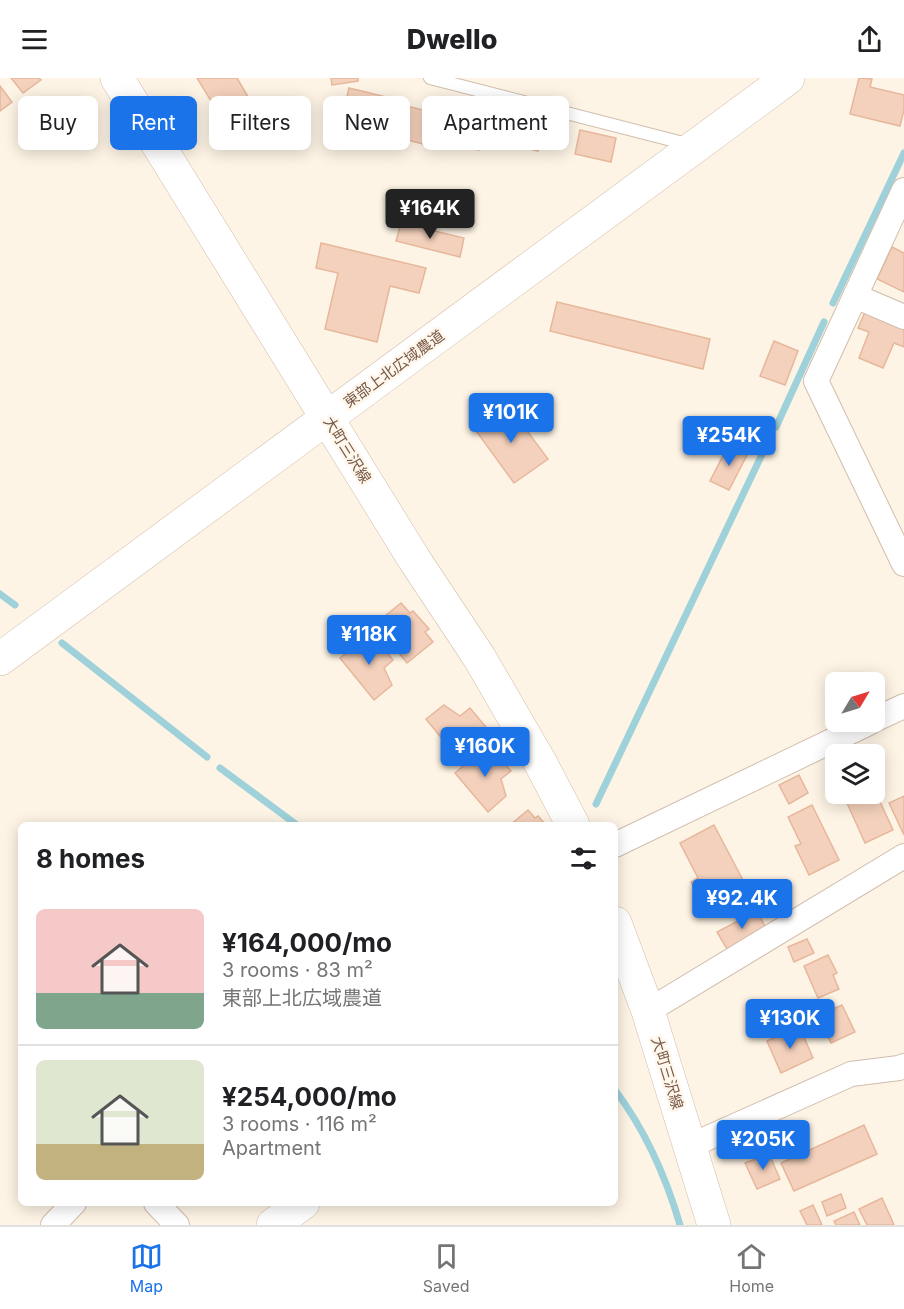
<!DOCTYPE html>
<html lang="en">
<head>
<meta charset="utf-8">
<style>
  body { margin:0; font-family:Inter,"Noto Sans JP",sans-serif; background:#f6f6f6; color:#202124; height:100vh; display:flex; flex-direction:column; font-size:22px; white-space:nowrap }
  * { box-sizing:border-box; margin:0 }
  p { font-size:20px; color:#757577 }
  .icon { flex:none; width:33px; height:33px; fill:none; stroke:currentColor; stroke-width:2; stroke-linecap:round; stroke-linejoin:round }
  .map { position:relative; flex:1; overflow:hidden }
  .panel { position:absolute; left:18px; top:744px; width:600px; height:384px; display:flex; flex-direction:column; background:#fff; border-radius:9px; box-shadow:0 3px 15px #0003 }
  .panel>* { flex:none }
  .top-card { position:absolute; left:18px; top:18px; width:600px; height:54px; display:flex; gap:12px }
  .needle { width:39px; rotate:52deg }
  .tools { position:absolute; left:825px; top:594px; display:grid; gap:12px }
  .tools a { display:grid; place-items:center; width:60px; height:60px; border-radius:9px; background:#fff; box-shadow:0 3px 15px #0003; font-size:30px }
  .price { position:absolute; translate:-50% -51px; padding:0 14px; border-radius:6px; background:#1a73e8; color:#fff; font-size:20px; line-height:39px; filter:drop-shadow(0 2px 3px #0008) }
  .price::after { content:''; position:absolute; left:50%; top:36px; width:18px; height:14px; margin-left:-9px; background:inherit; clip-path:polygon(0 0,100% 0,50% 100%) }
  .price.on { background:#222; color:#fff }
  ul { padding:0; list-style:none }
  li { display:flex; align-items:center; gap:18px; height:150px; padding:0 18px }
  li+li { border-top:2px solid #e0e0e0 }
  li span { display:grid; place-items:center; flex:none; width:168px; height:120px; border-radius:9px; color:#555 }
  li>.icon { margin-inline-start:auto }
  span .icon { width:72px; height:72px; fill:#fffc; stroke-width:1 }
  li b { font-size:26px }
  h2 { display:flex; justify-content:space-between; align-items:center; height:72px; padding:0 18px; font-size:26px }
  .pill { padding:0 21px; border-radius:9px; background:#fff; box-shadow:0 3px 15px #0003; font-size:21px; line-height:54px }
  .pill.on { background:#1a73e8; color:#fff }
  header { display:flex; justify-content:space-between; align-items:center; height:78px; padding:0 18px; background:#fff; font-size:27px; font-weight:800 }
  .menu { display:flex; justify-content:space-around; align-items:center; height:84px; border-top:2px solid #e0e0e0; background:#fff; font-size:16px; color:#757577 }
  .menu a { display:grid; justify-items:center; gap:3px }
  .menu .on { color:#1a73e8 }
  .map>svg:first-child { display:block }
</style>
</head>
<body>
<header><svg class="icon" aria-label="menu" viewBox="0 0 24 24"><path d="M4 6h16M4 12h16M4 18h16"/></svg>Dwello<svg class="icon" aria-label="share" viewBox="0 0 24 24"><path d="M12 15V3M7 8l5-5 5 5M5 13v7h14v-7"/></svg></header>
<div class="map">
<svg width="904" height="1147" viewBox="0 0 904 1147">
  <rect width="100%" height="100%" fill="#fdf4e5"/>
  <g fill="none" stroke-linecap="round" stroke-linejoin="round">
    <g stroke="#9ed1da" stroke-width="7">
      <polyline points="833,225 904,75"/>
      <polyline points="776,349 824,244"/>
      <polyline points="0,516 15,527"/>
      <polyline points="62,565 207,679"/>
      <polyline points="220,690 297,747"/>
      <polyline points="596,726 766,368"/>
      <path d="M615 1012C645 1052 666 1099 680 1147"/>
    </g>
  </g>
  <g fill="#f4d1bc" stroke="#e7b79b" stroke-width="1.5">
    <polygon points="11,0 39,0 41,2 23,15"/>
    <polygon points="197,0 237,0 254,29 225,46"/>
    <polygon points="331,0 358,0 358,3 332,7"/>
    <polygon points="859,0 872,1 870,9 904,17 904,32 900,48 850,36"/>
    <polygon points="0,8 12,24 0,33"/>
    <polygon points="349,10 399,22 398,26 485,47 479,72 441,63 439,70 341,45"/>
    <polygon points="512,34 558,46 554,64 541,61 538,73 505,65"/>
    <polygon points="580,52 616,60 611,84 575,76"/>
    <polygon points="401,145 464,160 460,179 396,163"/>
    <polygon points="321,165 426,190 419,215 390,208 377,264 325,251 338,195 316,190"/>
    <polygon points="892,169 904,175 904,214 877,201"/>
    <polygon points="557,224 710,261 703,291 550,253"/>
    <polygon points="865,234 904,250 904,269 894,265 883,290 859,280 869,254 858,250"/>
    <polygon points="774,263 798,273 785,307 760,298"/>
    <polygon points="507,326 548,381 514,405 474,350"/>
    <polygon points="729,366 748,375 729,412 710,403"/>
    <polygon points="401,525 410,535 413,533 429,551 425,554 433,564 407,585 375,546"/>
    <polygon points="371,555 393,582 384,590 392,607 374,622 340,580"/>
    <polygon points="444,627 460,638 470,630 490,654 458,680 426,641"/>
    <polygon points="488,667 511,693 501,701 506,718 488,734 455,695"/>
    <polygon points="799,697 808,715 789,726 779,707"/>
    <polygon points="875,713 893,752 865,765 847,725 868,716 874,716"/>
    <polygon points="904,718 904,757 889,725"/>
    <polygon points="812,727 839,782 809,797 795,768 801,766 788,739"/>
    <polygon points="528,732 535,740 538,738 546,747 510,747"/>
    <polygon points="714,747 756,827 735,837 728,824 707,835 691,804 698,800 680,765"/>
    <polygon points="757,833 766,850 727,871 717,854"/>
    <polygon points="807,861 814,875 794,884 788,869"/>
    <polygon points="828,877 837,895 833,897 839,911 818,920 804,888"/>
    <polygon points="842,927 855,954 831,965 818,938"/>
    <polygon points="799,948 813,980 781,995 767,963"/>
    <polygon points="864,1047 877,1076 794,1113 781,1085"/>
    <polygon points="769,1076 780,1101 757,1111 745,1085"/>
    <polygon points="841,1116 846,1130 827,1138 822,1124"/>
    <polygon points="882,1120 894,1147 867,1147 859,1131"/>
    <polygon points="813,1127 822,1147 807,1147 800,1133"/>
    <polygon points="854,1134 860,1147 836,1147 834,1143"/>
  </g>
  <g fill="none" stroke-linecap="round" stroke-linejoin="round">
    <defs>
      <polyline id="lane" points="430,0 691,67"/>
      <g id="street">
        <polyline points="904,112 816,303 904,486"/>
        <polyline points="855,218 904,239"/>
        <polyline points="874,642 904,628"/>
        <polyline points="615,767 871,644"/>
        <polyline points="648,933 904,778"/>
        <polyline points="690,1068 851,996 899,990 904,988"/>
        <polyline points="156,1125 177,1147"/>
        <polyline points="53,1147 74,1125"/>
      </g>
      <g id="secondary">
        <polyline points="117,0 414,481 479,579 540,684 573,747"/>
        <polyline points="0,581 788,0"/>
        <polyline points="615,845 648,933 714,1147"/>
        <polyline points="273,1147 303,1125"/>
      </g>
    </defs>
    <use href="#lane" stroke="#d1bdad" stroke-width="14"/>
    <use href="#street" stroke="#d1bdad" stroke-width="26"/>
    <use href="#secondary" stroke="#d4bdab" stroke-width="34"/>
    <use href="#lane" stroke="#fff" stroke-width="12"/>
    <use href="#street" stroke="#fff" stroke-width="24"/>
    <use href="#secondary" stroke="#fff" stroke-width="33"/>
  </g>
  <g text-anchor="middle" stroke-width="5" stroke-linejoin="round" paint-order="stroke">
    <g font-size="15" fill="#775949" stroke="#fff7ec">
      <text transform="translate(394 291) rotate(-36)" y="5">東部上北広域農道</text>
      <text transform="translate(347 372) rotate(58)" y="5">大町三沢線</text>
      <text transform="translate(667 995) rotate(73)" y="5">大町三沢線</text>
    </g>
  </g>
</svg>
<div class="tools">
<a><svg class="needle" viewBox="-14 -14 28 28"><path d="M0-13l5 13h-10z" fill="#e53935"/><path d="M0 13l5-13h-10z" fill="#757577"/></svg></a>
<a><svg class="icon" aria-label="layers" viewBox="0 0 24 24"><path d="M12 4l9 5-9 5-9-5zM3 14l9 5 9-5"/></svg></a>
</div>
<b class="price on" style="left:430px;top:162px">¥164K</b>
<b class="price" style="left:511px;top:366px">¥101K</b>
<b class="price" style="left:729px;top:389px">¥254K</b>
<b class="price" style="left:369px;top:588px">¥118K</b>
<b class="price" style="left:485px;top:700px">¥160K</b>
<b class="price" style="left:742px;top:852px">¥92.4K</b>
<b class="price" style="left:790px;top:972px">¥130K</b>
<b class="price" style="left:763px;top:1093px">¥205K</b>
<div class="top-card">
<a class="pill">Buy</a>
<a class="pill on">Rent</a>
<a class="pill">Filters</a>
<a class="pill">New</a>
<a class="pill">Apartment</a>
</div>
<section class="panel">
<h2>8 homes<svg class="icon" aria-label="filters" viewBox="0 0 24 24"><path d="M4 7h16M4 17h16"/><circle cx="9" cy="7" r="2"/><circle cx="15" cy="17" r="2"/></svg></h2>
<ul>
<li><span style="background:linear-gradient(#f6c9c9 70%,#7fa58c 0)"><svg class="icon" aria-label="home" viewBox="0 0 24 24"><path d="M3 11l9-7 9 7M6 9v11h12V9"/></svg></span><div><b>¥164,000/mo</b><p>3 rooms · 83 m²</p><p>東部上北広域農道</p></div></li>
<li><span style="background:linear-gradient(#dfe7d0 70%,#c2b280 0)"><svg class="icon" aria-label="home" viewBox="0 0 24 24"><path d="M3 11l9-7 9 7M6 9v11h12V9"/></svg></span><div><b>¥254,000/mo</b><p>3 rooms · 116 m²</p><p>Apartment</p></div></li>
</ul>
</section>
</div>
<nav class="menu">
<a class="on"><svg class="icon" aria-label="map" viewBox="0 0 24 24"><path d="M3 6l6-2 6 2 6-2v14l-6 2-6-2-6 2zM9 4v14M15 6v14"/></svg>Map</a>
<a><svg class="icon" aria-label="saved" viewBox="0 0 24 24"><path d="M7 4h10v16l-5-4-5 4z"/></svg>Saved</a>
<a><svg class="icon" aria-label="home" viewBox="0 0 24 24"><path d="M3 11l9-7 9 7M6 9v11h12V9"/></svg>Home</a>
</nav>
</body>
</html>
